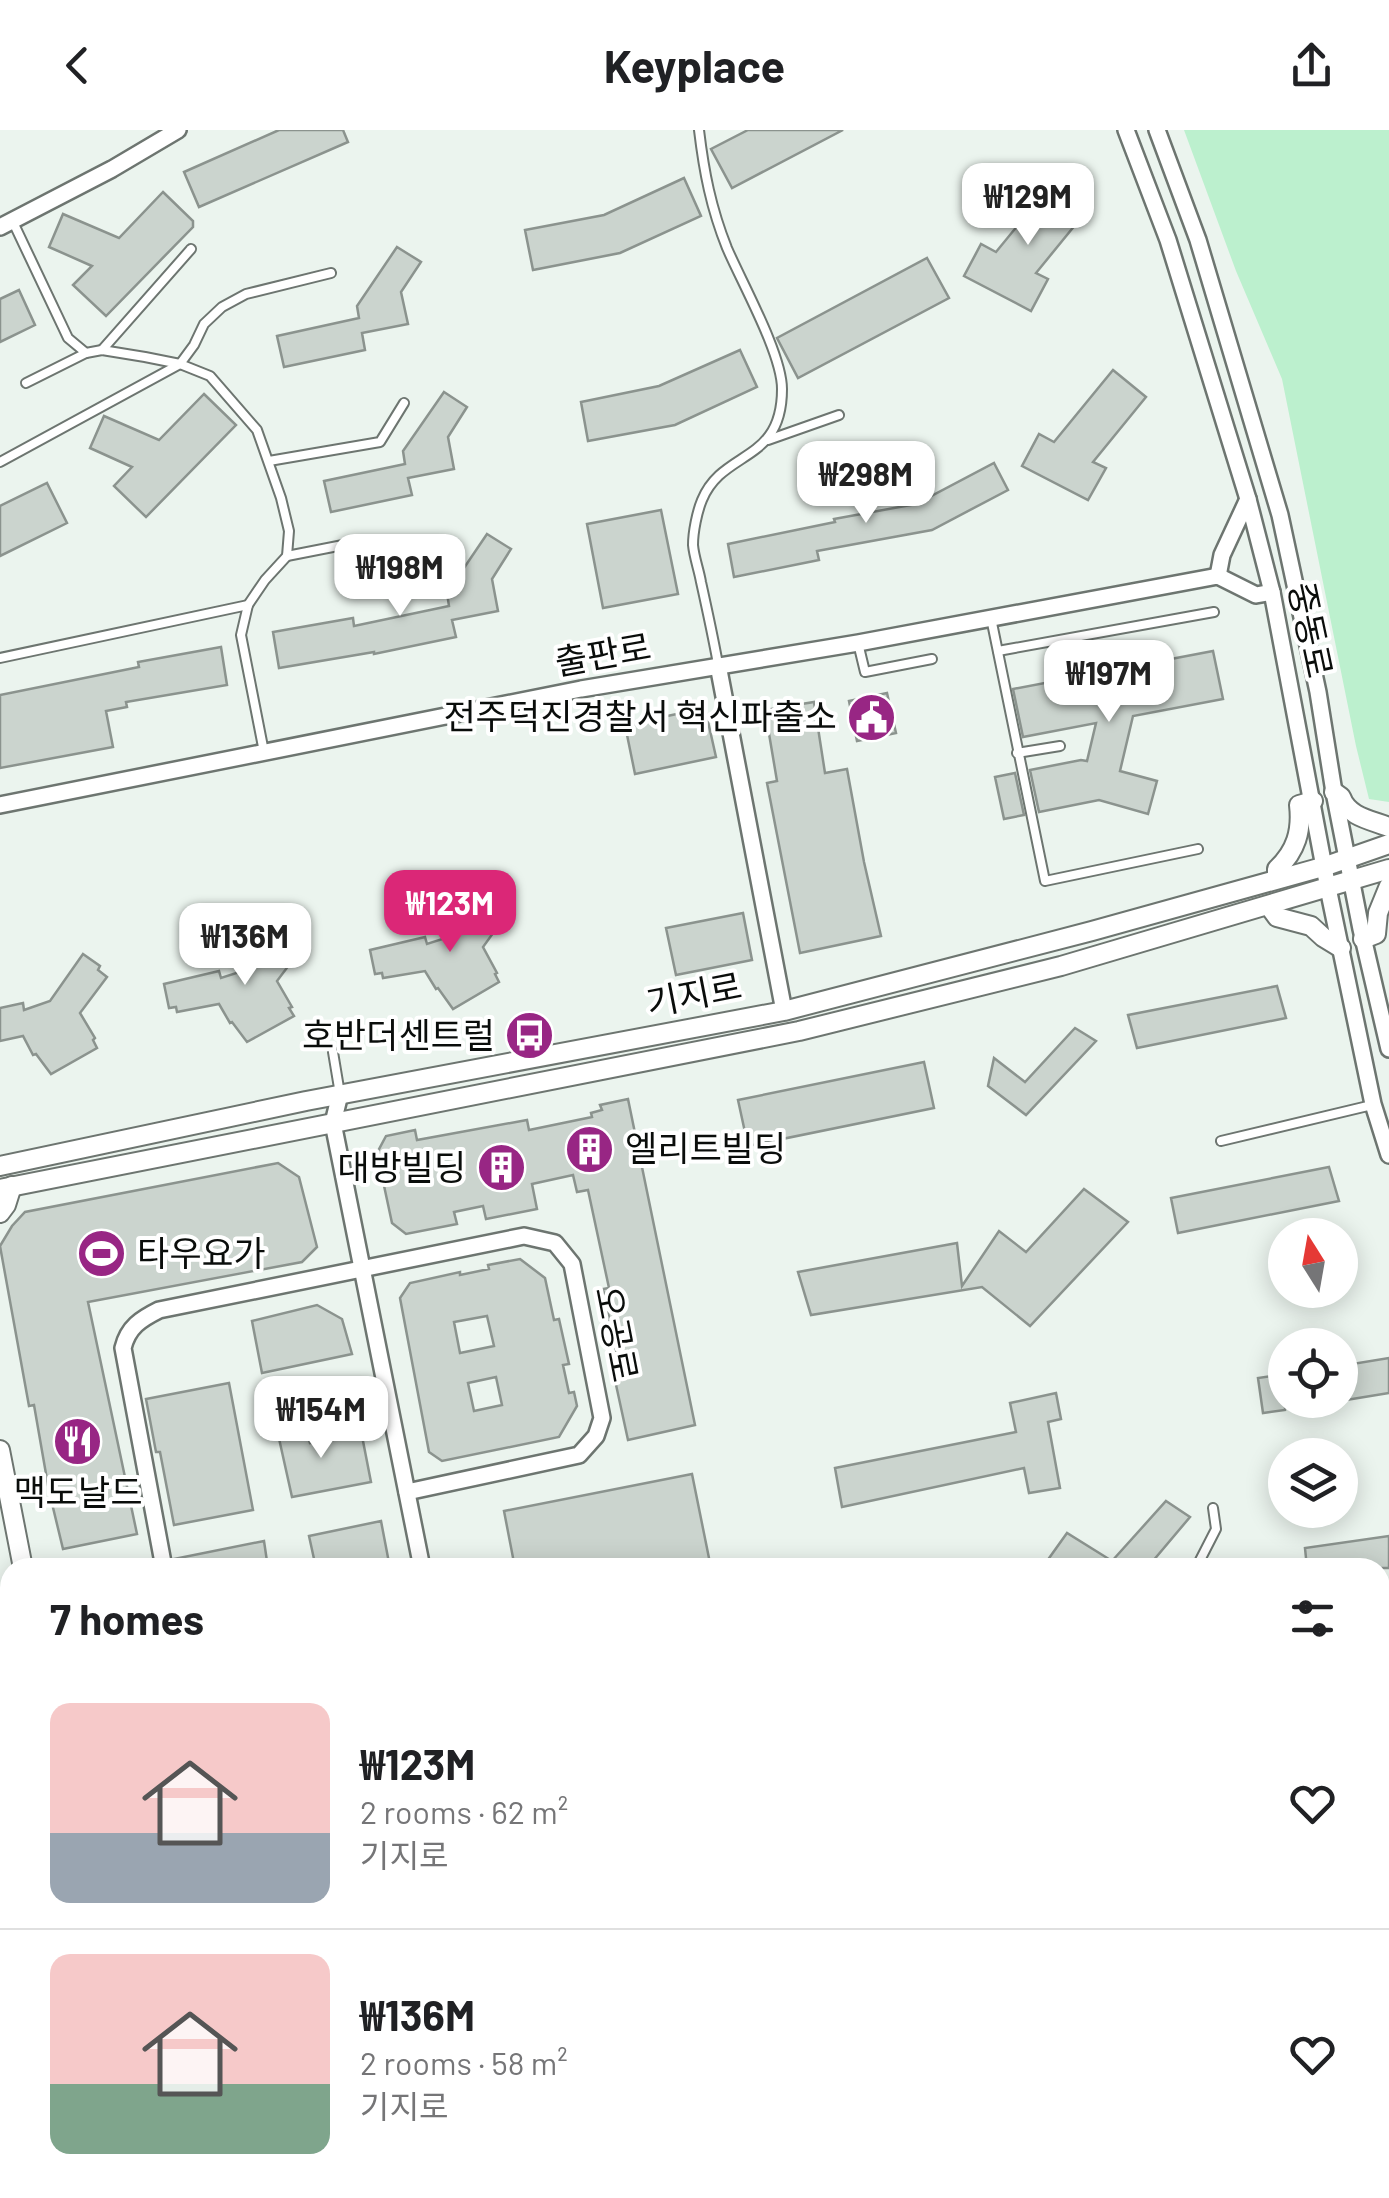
<!DOCTYPE html>
<html lang="en">
<head>
<meta charset="utf-8">
<style>
  body { margin:0; font-family:Barlow,"Noto Sans KR",sans-serif; background:#f2f2f2; color:#202124; height:100vh; display:flex; flex-direction:column; font-size:38px; white-space:nowrap }
  * { box-sizing:border-box; margin:0 }
  p { font-size:32px; color:#757577 }
  .icon { flex:none; width:55px; height:55px; fill:none; stroke:currentColor; stroke-width:2; stroke-linecap:round; stroke-linejoin:round }
  .map { position:relative; flex:1; overflow:hidden }
  .drawer { position:absolute; left:0px; top:1428px; width:1390px; height:642px; display:flex; flex-direction:column; background:#fff; border-radius:30px 30px 0 0; box-shadow:0 5px 25px #0003 }
  .drawer>* { flex:none }
  .needle { width:65px; rotate:349deg }
  .buttons { position:absolute; left:1268px; top:1088px; display:grid; gap:20px }
  .buttons a { display:grid; place-items:center; width:90px; height:90px; border-radius:50%; background:#fff; box-shadow:0 5px 25px #0003; font-size:50px }
  .price { position:absolute; translate:-50% -85px; padding:0 22px; border-radius:20px; background:#fff; color:#222; font-size:32px; line-height:65px; filter:drop-shadow(0 2px 5px #0008) }
  .price::after { content:''; position:absolute; left:50%; top:60px; width:30px; height:22px; margin-left:-15px; background:inherit; clip-path:polygon(0 0,100% 0,50% 100%) }
  .price.selected { background:#db2777; color:#fff }
  ul { padding:0; list-style:none }
  li { display:flex; align-items:center; gap:30px; height:250px; padding:0 50px }
  li+li { border-top:2px solid #e0e0e0 }
  li span { display:grid; place-items:center; flex:none; width:280px; height:200px; border-radius:20px; color:#555 }
  li>.icon { margin-inline-start:auto }
  span .icon { width:120px; height:120px; fill:#fffc; stroke-width:1 }
  li b { font-size:42px }
  h2 { display:flex; justify-content:space-between; align-items:center; height:120px; padding:0 50px; font-size:42px }
  header { display:flex; justify-content:space-between; align-items:center; height:130px; padding:0 50px; background:#fff; font-size:45px; font-weight:700 }
  .map>svg:first-child { display:block }
</style>
</head>
<body>
<header><svg class="icon" aria-label="back" viewBox="0 0 24 24"><path d="M15 5l-7 7 7 7"/></svg>Keyplace<svg class="icon" aria-label="share" viewBox="0 0 24 24"><path d="M12 15V3M7 8l5-5 5 5M5 13v7h14v-7"/></svg></header>
<div class="map">
<svg width="1389" height="2068" viewBox="0 0 1389 2068">
  <rect width="100%" height="100%" fill="#ebf4ee"/>
  <polygon fill="#bcf0ce" points="1184,0 1389,0 1389,672 1369,669 1356,616 1282,249 1236,141"/>
  <g fill="#cbd4ce" stroke="#8b938e" stroke-width="2.5" fill-rule="evenodd">
    <polygon points="279,0 343,0 348,12 199,77 184,42"/>
    <polygon points="748,0 843,0 732,58 711,19"/>
    <polygon points="684,48 701,86 620,123 533,140 525,100 604,85"/>
    <polygon points="1055,50 1089,78 1036,143 1048,149 1031,181 964,146 981,114 996,122"/>
    <polygon points="163,62 193,91 193,97 106,186 73,155 92,136 49,117 63,84 119,108"/>
    <polygon points="397,117 421,132 401,162 408,194 362,203 365,220 284,237 277,206 359,188 357,176"/>
    <polygon points="927,128 949,168 798,248 777,208"/>
    <polygon points="19,160 35,195 0,212 0,169"/>
    <polygon points="740,220 757,257 675,295 588,311 581,272 659,256"/>
    <polygon points="1113,240 1146,267 1093,332 1106,338 1088,370 1022,336 1039,304 1054,312"/>
    <polygon points="444,262 467,277 448,307 454,339 408,348 412,365 331,382 324,351 405,334 403,321"/>
    <polygon points="204,264 236,295 146,387 114,356 132,337 90,318 104,286 159,310"/>
    <polygon points="994,333 1008,360 932,400 817,421 819,430 734,447 728,414 835,392 834,389 916,374"/>
    <polygon points="47,353 67,393 0,426 0,376"/>
    <polygon points="661,380 678,464 603,478 587,394"/>
    <polygon points="487,404 511,419 492,449 498,481 452,490 456,507 374,524 374,522 279,538 273,502 353,488 354,496 449,476 447,463"/>
    <polygon points="221,517 227,555 126,572 127,577 106,581 113,617 0,638 0,565 139,537 138,532"/>
    <polygon points="1213,521 1223,569 1133,586 1120,641 1157,651 1148,684 1099,670 1039,682 1030,640 1081,630 1087,631 1096,593 1023,607 1013,559"/>
    <polygon points="887,563 896,603 857,611 849,571"/>
    <polygon points="814,572 825,643 847,639 864,732 881,806 800,823 767,653 777,651 765,580"/>
    <polygon points="705,578 716,627 635,644 625,595"/>
    <polygon points="1015,643 1024,685 1004,689 995,647"/>
    <polygon points="486,759 503,771 500,774 509,781 483,817 497,843 495,844 499,852 453,879 438,858 436,859 425,841 383,848 382,843 375,844 370,820 425,807 427,814 452,806"/>
    <polygon points="743,783 752,830 676,845 666,798"/>
    <polygon points="280,792 297,804 294,808 304,815 277,851 292,877 289,878 294,886 247,912 232,892 230,893 219,874 177,882 176,877 169,878 164,854 219,841 221,848 246,840"/>
    <polygon points="83,824 100,836 98,840 107,847 80,883 95,908 93,910 97,918 51,944 36,924 33,925 23,906 0,911 0,878 23,873 24,880 50,871"/>
    <polygon points="1277,856 1286,888 1137,918 1128,885"/>
    <polygon points="1075,898 1096,911 1026,985 988,956 994,928 1025,952"/>
    <polygon points="924,932 934,978 748,1016 738,970"/>
    <polygon points="628,969 695,1295 628,1310 613,1241 620,1239 603,1159 609,1158 588,1060 577,1062 573,1045 532,1054 537,1079 486,1089 483,1076 454,1082 457,1094 406,1104 392,1093 377,1023 386,1006 415,1000 417,1010 527,990 529,1000 592,987 591,983 602,980 600,975"/>
    <polygon points="278,1033 299,1047 317,1117 302,1132 88,1172 137,1404 63,1419 49,1361 34,1275 29,1276 0,1116 12,1096 25,1082"/>
    <polygon points="1329,1037 1339,1071 1178,1103 1171,1068"/>
    <polygon points="1084,1059 1128,1092 1030,1196 982,1157 811,1185 798,1142 957,1113 962,1156 999,1101 1026,1122"/>
    <path d="M520 1129 545 1148 554 1190 559 1189 569 1234 563 1235 569 1263 574 1262 577 1276 559 1307 442 1331 429 1322 400 1168 410 1153 460 1142V1145L489 1139 488 1135ZM487 1186 494 1216 460 1223 454 1192ZM496 1247 502 1275 474 1281 468 1253Z"/>
    <polygon points="317,1175 342,1189 352,1224 262,1243 252,1191"/>
    <polygon points="1389,1228 1389,1263 1340,1271 1340,1236"/>
    <polygon points="1285,1244 1285,1280 1263,1283 1258,1248"/>
    <polygon points="229,1253 253,1380 174,1395 160,1322 156,1322 146,1269"/>
    <polygon points="1056,1263 1061,1289 1048,1292 1060,1358 1029,1363 1024,1338 842,1377 835,1338 1016,1302 1010,1273"/>
    <polygon points="303,1289 310,1313 362,1306 371,1352 292,1367 276,1295"/>
    <polygon points="692,1344 711,1438 515,1438 504,1381"/>
    <polygon points="1166,1371 1190,1387 1147,1438 1042,1438 1067,1403 1112,1431"/>
    <polygon points="381,1391 390,1438 316,1438 309,1406"/>
    <polygon points="1389,1406 1389,1438 1307,1438 1305,1418"/>
    <polygon points="264,1411 268,1438 175,1438 174,1429"/>
  </g>
  <g fill="none" stroke-linecap="round" stroke-linejoin="round">
    <defs>
      <g id="service">
        <path d="M699 0C704 42 711 78 727 118 742 153 782 224 782 259 782 334 723 319 702 370 697 382 693 402 693 415 694 427 699 440 701 452 707 479 713 507 718 534"/>
        <polyline points="13,92 68,208 86,223 102,220 145,227 180,234 210,246 257,300 281,368 289,401 287,426 265,450 248,475 241,505 264,622"/>
        <polyline points="102,220 191,119"/>
        <polyline points="26,253 86,223"/>
        <polyline points="768,310 839,285"/>
        <polyline points="269,331 380,312 404,273"/>
        <polyline points="0,332 180,234 194,215 204,194 222,177 246,164 331,143"/>
        <polyline points="287,426 343,415"/>
        <polyline points="991,488 1045,751 1198,719"/>
        <polyline points="858,513 865,542 932,529"/>
        <polyline points="998,521 1214,482"/>
        <polyline points="0,528 248,475"/>
        <polyline points="1017,623 1060,616"/>
        <polyline points="333,922 340,964"/>
        <polyline points="1221,1011 1372,975"/>
        <polyline points="1196,1438 1216,1399 1213,1378"/>
        <polyline points="1380,1615 1389,1614"/>
        <polyline points="1380,1918 1389,1921"/>
        <polyline points="1252,2060 1254,2068"/>
      </g>
      <g id="minor">
        <polyline points="1126,0 1168,110 1248,369 1272,462 1328,758 1373,974 1389,1025"/>
        <polyline points="1157,0 1198,110 1280,385 1318,562 1334,662 1361,799 1389,919"/>
        <polyline points="0,97 112,39 178,0"/>
        <polyline points="1218,446 1222,425 1248,369"/>
        <polyline points="718,535 784,881"/>
        <polyline points="0,675 581,559 858,513 1218,446 1256,465 1272,462"/>
        <polyline points="340,964 333,993 422,1438"/>
        <path d="M164 1438 123 1218C128 1197 141 1189 159 1180L524 1106 555 1113 572 1134 602 1288 596 1306 579 1325 407 1362"/>
        <polyline points="1380,1552 1389,1552"/>
        <polyline points="0,1843 10,1840"/>
        <polyline points="782,2060 783,2068"/>
        <polyline points="514,2068 515,2060"/>
      </g>
      <g id="tertiary">
        <path d="M1334 662 1341 667C1348 687 1371 690 1389 697"/>
        <path d="M1277 749V739C1296 721 1302 701 1299 675L1313 671"/>
        <polyline points="1269,776 1277,787 1311,796 1323,807 1341,818"/>
        <polyline points="1363,809 1376,804 1378,783 1389,756"/>
        <polyline points="0,1036 306,971 784,881 1092,801 1326,736 1389,714"/>
        <polyline points="0,1059 799,901 1061,836 1389,739"/>
        <polyline points="0,1083 6,1075 12,1056"/>
        <polyline points="0,1320 23,1438"/>
        <polyline points="0,1507 10,1559"/>
        <polyline points="107,2060 109,2068"/>
        <polyline points="146,2060 148,2068"/>
      </g>
    </defs>
    <use href="#service" stroke="#6d7570" stroke-width="12"/>
    <use href="#minor" stroke="#6d7570" stroke-width="20"/>
    <use href="#tertiary" stroke="#6d7570" stroke-width="22"/>
    <use href="#service" stroke="#fff" stroke-width="8"/>
    <use href="#minor" stroke="#fff" stroke-width="15"/>
    <use href="#tertiary" stroke="#fff" stroke-width="18"/>
  </g>
  <defs>
    <symbol id="civic-disc" viewBox="-11 -11 22 22"><circle r="9.5" fill="#982684" stroke="#fff"/><path d="M-.6-6.5H3V-4.5H.6V-3L4-1V1h2V6H-6V1h2V-1L-.6-3ZM-1.2 2.5V6h2.4V2.5Z" fill="#fff"/></symbol>
    <symbol id="bus-disc" viewBox="-11 -11 22 22"><circle r="9.5" fill="#982684" stroke="#fff"/><path d="M-5-6H5V4H4V6H2V4H-2V6H-4V4H-5ZM-3.5-4V0h7V-4ZM-3.5 1.2v1.5H-2V1.2ZM2 1.2v1.5H3.5V1.2Z" fill="#fff"/></symbol>
    <symbol id="building-disc" viewBox="-11 -11 22 22"><circle r="9.5" fill="#982684" stroke="#fff"/><path d="M-4-6H4V6H1V3H-1V6H-4ZM-2.5-4.3h1.7v1.8h-1.7ZM.8-4.3h1.7v1.8H.8ZM-2.5-1h1.7V.8h-1.7ZM.8-1h1.7V.8H.8Z" fill="#fff"/></symbol>
    <symbol id="stadium-disc" viewBox="-11 -11 22 22"><circle r="9.5" fill="#982684" stroke="#fff"/><path d="M0-5a6.5 5 0 1 0 0 10a6.5 5 0 1 0 0-10ZM-3.5-1.8h7v3.6h-7Z" fill="#fff"/></symbol>
    <symbol id="restaurant-disc" viewBox="-11 -11 22 22"><circle r="9.5" fill="#982684" stroke="#fff"/><path d="M-5-6h1v4h1v-4h1v4h1v-4h1v5L-1.5 .5V6h-2V.5L-5-1ZM5-6V6H3V1.5H1.5Q1.5-4 5-6Z" fill="#fff"/></symbol>
  </defs>
  <g fill-rule="evenodd">
    <use href="#civic-disc" x="844" y="560" width="55" height="55"/>
    <use href="#bus-disc" x="502" y="878" width="55" height="55"/>
    <use href="#building-disc" x="562" y="992" width="55" height="55"/>
    <use href="#building-disc" x="474" y="1010" width="55" height="55"/>
    <use href="#stadium-disc" x="74" y="1096" width="55" height="55"/>
    <use href="#restaurant-disc" x="50" y="1284" width="55" height="55"/>
  </g>
  <g text-anchor="middle" stroke-width="8" stroke-linejoin="round" paint-order="stroke">
    <g font-size="35" fill="#0a0d0b" stroke="#fff">
      <text transform="translate(1310 500) rotate(78)" y="12">중동로</text>
      <text transform="translate(603 525) rotate(-10)" y="12">출판로</text>
      <text transform="translate(694 865) rotate(-11)" y="12">기지로</text>
      <text transform="translate(616 1204) rotate(79)" y="12">오공로</text>
    </g>
    <g font-size="35" fill="#0a0d0b" stroke="#fff" text-anchor="end">
      <text x="837" y="599">전주덕진경찰서 혁신파출소</text>
      <text x="495" y="918">호반더센트럴</text>
      <text x="625" y="1031" text-anchor="start">엘리트빌딩</text>
      <text x="466" y="1050">대방빌딩</text>
      <text x="137" y="1136" text-anchor="start">타우요가</text>
      <text x="78" y="1375" text-anchor="middle">맥도날드</text>
    </g>
  </g>
</svg>
<div class="buttons">
<a><svg class="needle" viewBox="-14 -14 28 28"><path d="M0-13l5 13h-10z" fill="#e53935"/><path d="M0 13l5-13h-10z" fill="#757577"/></svg></a>
<a><svg class="icon" aria-label="locate" viewBox="0 0 24 24"><circle cx="12" cy="12" r="6"/><path d="M12 2v4M12 18v4M2 12h4M18 12h4"/></svg></a>
<a><svg class="icon" aria-label="layers" viewBox="0 0 24 24"><path d="M12 4l9 5-9 5-9-5zM3 14l9 5 9-5"/></svg></a>
</div>
<b class="price" style="left:1028px;top:118px">₩129M</b>
<b class="price" style="left:866px;top:396px">₩298M</b>
<b class="price" style="left:400px;top:489px">₩198M</b>
<b class="price" style="left:1109px;top:595px">₩197M</b>
<b class="price selected" style="left:450px;top:825px">₩123M</b>
<b class="price" style="left:245px;top:858px">₩136M</b>
<b class="price" style="left:321px;top:1331px">₩154M</b>
<section class="drawer">
<h2>7 homes<svg class="icon" aria-label="filters" viewBox="0 0 24 24"><path d="M4 7h16M4 17h16"/><circle cx="9" cy="7" r="2"/><circle cx="15" cy="17" r="2"/></svg></h2>
<ul>
<li><span style="background:linear-gradient(#f6c9c9 65%,#9aa5b1 0)"><svg class="icon" aria-label="home" viewBox="0 0 24 24"><path d="M3 11l9-7 9 7M6 9v11h12V9"/></svg></span><div><b>₩123M</b><p>2 rooms · 62 m²</p><p>기지로</p></div><svg class="icon" aria-label="heart" viewBox="0 0 24 24"><path d="M12 20l-8-8c-3-5 5-10 8-4 3-6 11-1 8 4z"/></svg></li>
<li><span style="background:linear-gradient(#f6c9c9 65%,#7fa58c 0)"><svg class="icon" aria-label="home" viewBox="0 0 24 24"><path d="M3 11l9-7 9 7M6 9v11h12V9"/></svg></span><div><b>₩136M</b><p>2 rooms · 58 m²</p><p>기지로</p></div><svg class="icon" aria-label="heart" viewBox="0 0 24 24"><path d="M12 20l-8-8c-3-5 5-10 8-4 3-6 11-1 8 4z"/></svg></li>
</ul>
</section>
</div>
</body>
</html>
